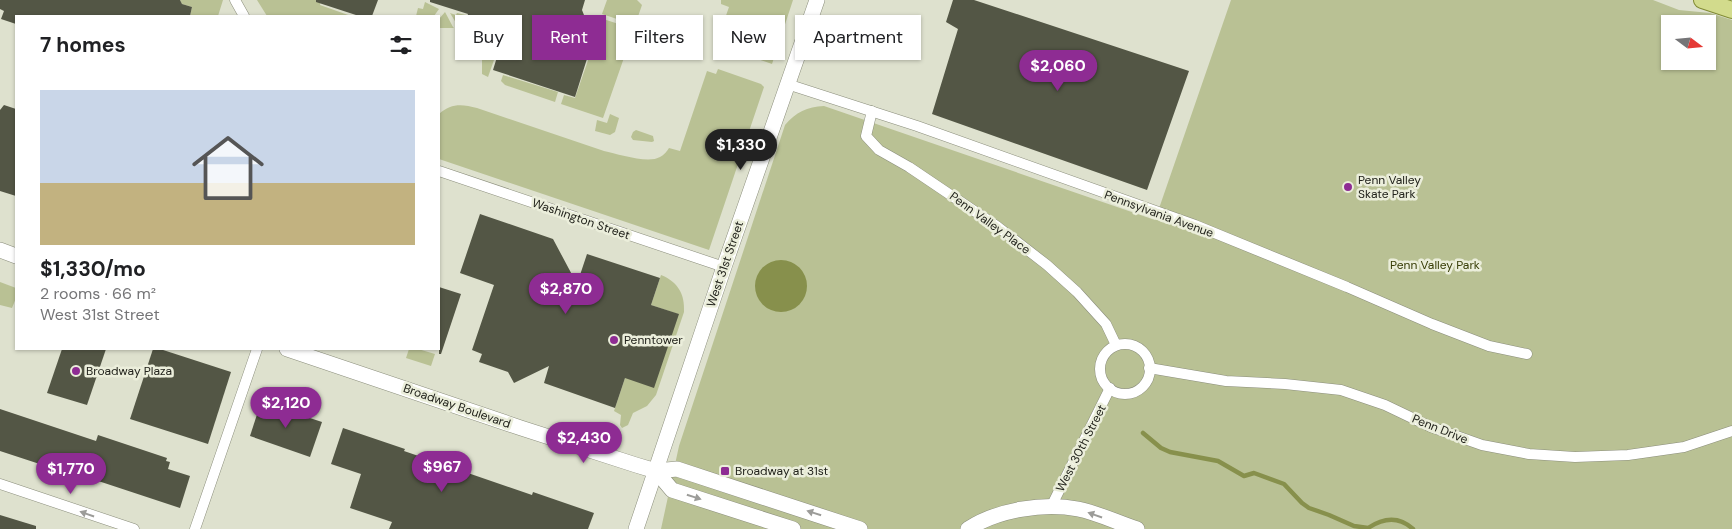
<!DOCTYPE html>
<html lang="en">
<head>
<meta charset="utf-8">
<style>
  body { margin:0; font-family:"DM Sans",sans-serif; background:#f2f2f2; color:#202124; height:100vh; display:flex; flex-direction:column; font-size:19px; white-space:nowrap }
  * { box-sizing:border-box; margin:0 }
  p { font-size:16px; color:#757577 }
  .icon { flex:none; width:28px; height:28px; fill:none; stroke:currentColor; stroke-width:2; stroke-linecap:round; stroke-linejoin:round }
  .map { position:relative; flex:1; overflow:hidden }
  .details { position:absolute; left:15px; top:15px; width:425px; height:335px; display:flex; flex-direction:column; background:#fff; border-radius:0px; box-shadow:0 1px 4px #0004 }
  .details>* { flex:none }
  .top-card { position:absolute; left:455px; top:15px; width:475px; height:45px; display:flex; gap:10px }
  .needle { width:32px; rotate:106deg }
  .controls { position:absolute; left:1661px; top:15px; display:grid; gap:10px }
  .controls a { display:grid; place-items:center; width:55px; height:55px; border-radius:0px; background:#fff; box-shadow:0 1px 4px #0004; font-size:25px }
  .price { position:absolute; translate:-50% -42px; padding:0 11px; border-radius:18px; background:#8e2c93; color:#fff; font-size:16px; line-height:32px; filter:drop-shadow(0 1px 2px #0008) }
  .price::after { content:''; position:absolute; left:50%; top:30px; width:15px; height:11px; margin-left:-8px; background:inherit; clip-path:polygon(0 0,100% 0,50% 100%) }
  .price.current { background:#222; color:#fff }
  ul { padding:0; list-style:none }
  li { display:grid; align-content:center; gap:10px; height:265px; padding:0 25px }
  li span { display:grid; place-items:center; height:155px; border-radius:0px; color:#555 }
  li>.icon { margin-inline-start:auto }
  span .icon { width:90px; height:90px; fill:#fffc; stroke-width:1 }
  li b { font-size:21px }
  h2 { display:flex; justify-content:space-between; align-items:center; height:60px; padding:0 25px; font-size:21px }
  .pill { padding:0 18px; border-radius:0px; background:#fff; box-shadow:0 1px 4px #0004; font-size:18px; line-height:45px }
  .pill.current { background:#8e2c93; color:#fff }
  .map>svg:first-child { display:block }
</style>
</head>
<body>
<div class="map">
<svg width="1732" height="529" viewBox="0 0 1732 529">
  <rect width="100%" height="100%" fill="#dee1ce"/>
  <g fill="#b9c194" fill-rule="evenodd">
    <polygon points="180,0 223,0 218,16 190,16 192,7 182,4"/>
    <polygon points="257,0 321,0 320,5 351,16 267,16"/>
    <polygon points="607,0 637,0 642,5 635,25 602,14"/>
    <polygon points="721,0 793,0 772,64 716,44 729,7 721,4"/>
    <path d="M1231 0H1653L1679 10 1710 13 1732 20V529H661L679 446 785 125C796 112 807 107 824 106L1155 220ZM1670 24H1708V61H1670Z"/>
    <polygon points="425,2 439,9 434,16 416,16 418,8 423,9"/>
    <polygon points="445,12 453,27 454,28 439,28 439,19"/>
    <polygon points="450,13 456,15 457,13 466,15 463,24 472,27 469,36 461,31"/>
    <polygon points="594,16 634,29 603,118 561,104 564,95 575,98 593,46 573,39 577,26 593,19"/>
    <polygon points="476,34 480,36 479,38 498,44 495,55 479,50 474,41"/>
    <polygon points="482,55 494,60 488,77 482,74"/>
    <path d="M718 69 761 84 764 87 709 250 439 159V114C451 103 462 104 477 108L604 151C618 154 648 164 660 157 664 155 667 151 669 148L680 151 707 71 716 74Z"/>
    <polygon points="503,75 558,92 555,102 505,85 501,81"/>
    <polygon points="610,114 619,118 615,132 610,135 595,131 597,120 607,123"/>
    <polygon points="636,130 653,136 654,141 652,142 633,140 631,137 633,132"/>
    <path d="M661 275C678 282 685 294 684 312L656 395 647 406 633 413 628 425 622 428 620 425 621 415 614 411 625 378 678 314 651 305Z"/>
    <polygon points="0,282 16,288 16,298 12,308 0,305"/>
    <polygon points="409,349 418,349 435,354 431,366 406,358"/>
  </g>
  <circle fill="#87904c" cx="781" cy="286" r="26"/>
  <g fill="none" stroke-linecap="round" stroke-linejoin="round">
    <path stroke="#87904c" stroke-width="4.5" d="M1143 433 1161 448 1170 452 1218 461 1244 476 1254 473 1284 484 1302 503 1309 508 1329 515 1354 526 1368 528C1383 518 1399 516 1413 529"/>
  </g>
  <g fill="#535645">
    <polygon points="0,0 180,0 182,4 192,7 190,16 16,16 16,24 1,19 4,11 0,9"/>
    <polygon points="316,0 378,0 372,16 359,16 316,2"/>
    <polygon points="430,0 585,0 582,10 586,20 576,25 571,39 591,46 575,97 493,70 501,44 481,37 483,29 465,23 468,14 430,2"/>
    <polygon points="953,0 974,0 1189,71 1147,190 932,114 958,29 946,22"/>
    <polygon points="4,105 16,109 16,196 0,191 0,110"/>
    <polygon points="480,214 553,239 577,284 587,254 660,278 651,305 679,314 654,388 625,378 615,408 544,383 549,366 514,383 508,372 479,362 482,354 472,350 494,285 460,273"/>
    <polygon points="439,287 461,294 441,354 439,354"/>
    <polygon points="62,349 106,349 87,405 47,393"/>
    <polygon points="153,349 160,349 231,372 208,444 130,419"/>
    <polygon points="261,402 322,422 310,457 250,436"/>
    <polygon points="0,409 96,441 98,435 167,458 166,461 170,462 168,469 190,476 180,508 65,470 64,472 0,451"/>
    <polygon points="343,428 405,449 404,451 532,495 533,492 594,513 588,529 389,529 392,522 350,508 361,474 331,464"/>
    <polygon points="0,515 36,526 36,529 0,529"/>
  </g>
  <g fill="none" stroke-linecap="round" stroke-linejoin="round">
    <defs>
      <g id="minor">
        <polyline points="235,0 244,16"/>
        <polyline points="787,84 917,126 1195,225 1347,287 1432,324 1489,346 1527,354"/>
        <polyline points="872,111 866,136 879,150 909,167 998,227 1047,265 1077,292 1106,324 1116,345"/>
        <polyline points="439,171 724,267"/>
        <circle cx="1125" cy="369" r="25"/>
        <polyline points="1149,368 1226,381 1285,384 1341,390 1385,405 1431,427 1482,445 1529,454 1575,457 1628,455 1684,447 1732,431"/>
        <polyline points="0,484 134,529"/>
        <polyline points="1051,507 1110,388"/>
        <polyline points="195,529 257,349"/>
      </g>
      <g id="secondary">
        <polyline points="0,250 16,256"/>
        <polyline points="287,349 521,428 636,465 656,471 677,469 860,529"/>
        <polyline points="656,471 672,490 793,529"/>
        <polyline points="636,529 724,267 817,0"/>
        <path d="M968 529C997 510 1044 502 1078 509 1098 513 1118 523 1137 529"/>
      </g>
      <polyline id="primary" points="1702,0 1732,10"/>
    </defs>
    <use href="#minor" stroke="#8b8e7c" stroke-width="11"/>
    <use href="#secondary" stroke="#8b8e7c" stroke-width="16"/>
    <use href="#primary" stroke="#818b33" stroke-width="18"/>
    <use href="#minor" stroke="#fff" stroke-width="10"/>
    <use href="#secondary" stroke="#fff" stroke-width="15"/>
    <use href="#primary" stroke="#d2db8c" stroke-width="16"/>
  </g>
  <defs><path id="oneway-solid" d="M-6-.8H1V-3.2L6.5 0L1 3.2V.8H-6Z" transform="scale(1.25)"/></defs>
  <g fill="#9c9c99">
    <use href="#oneway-solid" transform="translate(694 497) rotate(18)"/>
    <use href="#oneway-solid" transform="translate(814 513) rotate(-162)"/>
    <use href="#oneway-solid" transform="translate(87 514) rotate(-161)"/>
    <use href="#oneway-solid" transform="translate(1095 515) rotate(-161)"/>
  </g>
  <g fill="#8e2c93" stroke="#ebeedb" stroke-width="2">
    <circle cx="1348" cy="187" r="5"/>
    <circle cx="614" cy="340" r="5"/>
    <circle cx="76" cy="371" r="5"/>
    <rect x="720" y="466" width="10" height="10" rx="2.5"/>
  </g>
  <g text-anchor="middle" stroke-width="5" stroke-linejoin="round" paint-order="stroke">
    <g font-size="12" fill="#22231c" stroke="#ebeedb" text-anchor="start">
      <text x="1358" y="184">Penn Valley<tspan x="1358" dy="14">Skate Park</tspan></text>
      <text x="624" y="344">Penntower</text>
      <text x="86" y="375">Broadway Plaza</text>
      <text x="735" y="475">Broadway at 31st</text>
    </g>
    <g font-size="12" fill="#22231c" stroke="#ebeedb">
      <text transform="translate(1159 214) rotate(20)" y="4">Pennsylvania Avenue</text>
      <text transform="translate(581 219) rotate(19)" y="4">Washington Street</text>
      <text transform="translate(990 223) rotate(36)" y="4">Penn Valley Place</text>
      <text transform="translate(725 264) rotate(-71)" y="4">West 31st Street</text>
      <text transform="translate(457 406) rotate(19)" y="4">Broadway Boulevard</text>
      <text transform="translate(1440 429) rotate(22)" y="4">Penn Drive</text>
      <text transform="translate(1081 448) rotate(-63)" y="4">West 30th Street</text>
    </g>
    <g font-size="12" fill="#383e07" stroke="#ebeedb">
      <text x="1435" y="269">Penn Valley Park</text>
    </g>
  </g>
</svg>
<div class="controls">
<a><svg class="needle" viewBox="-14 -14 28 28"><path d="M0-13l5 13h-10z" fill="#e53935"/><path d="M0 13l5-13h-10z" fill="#757577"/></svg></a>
</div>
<b class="price" style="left:1058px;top:92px">$2,060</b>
<b class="price current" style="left:741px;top:171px">$1,330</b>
<b class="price" style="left:566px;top:315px">$2,870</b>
<b class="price" style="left:286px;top:429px">$2,120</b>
<b class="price" style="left:584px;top:464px">$2,430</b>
<b class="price" style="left:442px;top:493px">$967</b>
<b class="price" style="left:71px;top:495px">$1,770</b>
<div class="top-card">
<a class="pill">Buy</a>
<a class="pill current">Rent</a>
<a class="pill">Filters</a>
<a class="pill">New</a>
<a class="pill">Apartment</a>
</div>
<section class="details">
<h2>7 homes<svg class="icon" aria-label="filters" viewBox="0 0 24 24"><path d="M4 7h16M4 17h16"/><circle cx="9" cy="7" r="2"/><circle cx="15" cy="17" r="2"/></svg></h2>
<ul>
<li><span style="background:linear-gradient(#c9d6e8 60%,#c2b280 0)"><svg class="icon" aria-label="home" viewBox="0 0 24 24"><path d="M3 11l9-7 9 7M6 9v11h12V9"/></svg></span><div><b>$1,330/mo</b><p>2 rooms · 66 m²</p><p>West 31st Street</p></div></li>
</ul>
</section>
</div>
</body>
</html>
